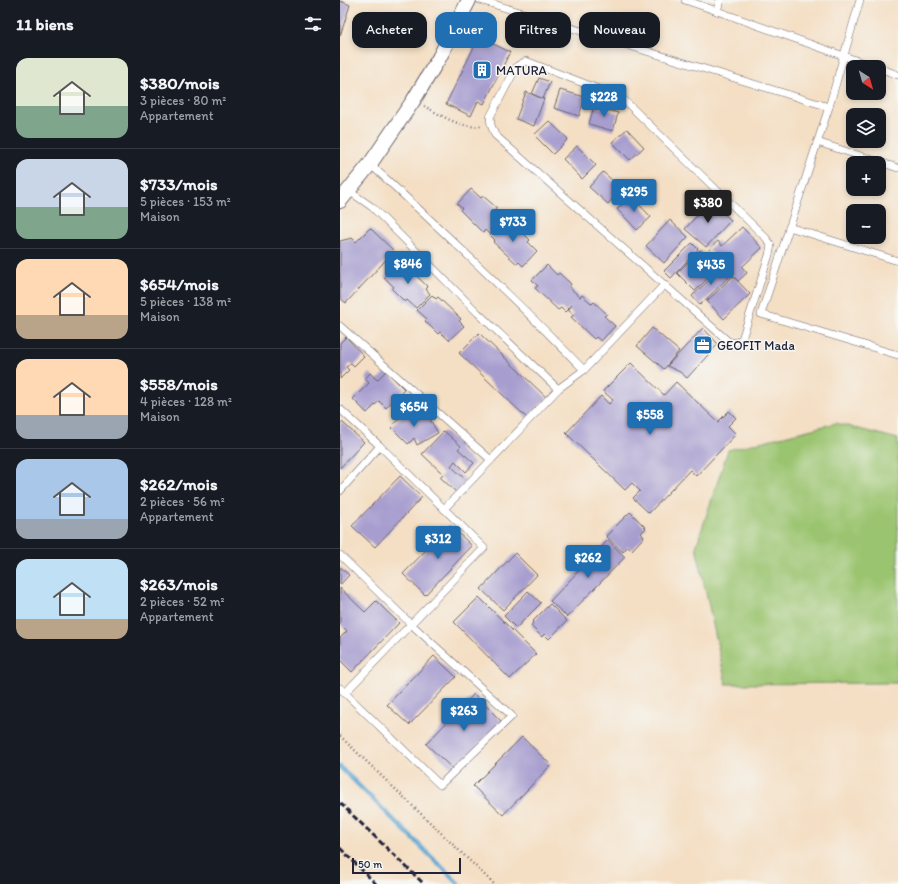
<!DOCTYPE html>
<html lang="fr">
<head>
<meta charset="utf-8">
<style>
  body { margin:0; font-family:Itim,sans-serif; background:#20242c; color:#f1f3f6; height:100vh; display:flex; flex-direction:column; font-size:15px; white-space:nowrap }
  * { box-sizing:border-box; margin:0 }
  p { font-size:13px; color:#9ea1a6 }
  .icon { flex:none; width:22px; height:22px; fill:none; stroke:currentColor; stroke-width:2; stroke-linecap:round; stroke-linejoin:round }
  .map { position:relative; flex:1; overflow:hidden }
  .sheet { display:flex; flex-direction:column; background:#171b24; width:340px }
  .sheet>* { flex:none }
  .banner { position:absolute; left:12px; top:12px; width:380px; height:36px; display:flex; gap:8px }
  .needle { width:26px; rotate:143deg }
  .fabs { position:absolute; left:506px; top:60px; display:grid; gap:8px }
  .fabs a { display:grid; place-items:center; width:40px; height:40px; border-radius:8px; background:#171b24; box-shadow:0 2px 6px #0003; font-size:20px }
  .scale { position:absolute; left:12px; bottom:10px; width:109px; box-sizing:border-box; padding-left:4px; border:2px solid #22223b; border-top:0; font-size:11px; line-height:14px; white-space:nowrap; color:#22223b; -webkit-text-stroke:3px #f6f6f2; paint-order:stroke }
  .price { position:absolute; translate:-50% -34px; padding:0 9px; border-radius:4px; background:#1f6fb2; color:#fff; font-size:13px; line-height:26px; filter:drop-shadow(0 1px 2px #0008) }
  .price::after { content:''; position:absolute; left:50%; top:24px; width:12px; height:9px; margin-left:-6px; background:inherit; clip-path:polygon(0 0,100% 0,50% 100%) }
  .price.on { background:#222; color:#fff }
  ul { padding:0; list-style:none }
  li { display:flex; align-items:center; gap:12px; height:100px; padding:0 16px }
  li+li { border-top:1px solid #363941 }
  li span { display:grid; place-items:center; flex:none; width:112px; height:80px; border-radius:12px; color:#555 }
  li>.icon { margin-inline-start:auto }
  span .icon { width:48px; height:48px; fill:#fffc; stroke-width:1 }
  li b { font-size:17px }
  h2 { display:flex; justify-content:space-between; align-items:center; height:48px; padding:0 16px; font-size:17px }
  .pill { padding:0 14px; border-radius:12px; background:#171b24; box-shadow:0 2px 6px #0003; font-size:14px; line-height:36px }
  .pill.on { background:#1f6fb2; color:#fff }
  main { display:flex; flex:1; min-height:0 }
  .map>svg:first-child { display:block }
</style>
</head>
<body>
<main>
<section class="sheet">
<h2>11 biens<svg class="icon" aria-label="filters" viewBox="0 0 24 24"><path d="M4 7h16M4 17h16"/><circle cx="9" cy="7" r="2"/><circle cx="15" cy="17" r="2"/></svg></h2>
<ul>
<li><span style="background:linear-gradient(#dfe7d0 60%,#7fa58c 0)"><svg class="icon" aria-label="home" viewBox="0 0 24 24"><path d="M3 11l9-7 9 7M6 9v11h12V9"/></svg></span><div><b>$380/mois</b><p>3 pièces · 80 m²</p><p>Appartement</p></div></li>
<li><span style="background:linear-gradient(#c9d6e8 60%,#7fa58c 0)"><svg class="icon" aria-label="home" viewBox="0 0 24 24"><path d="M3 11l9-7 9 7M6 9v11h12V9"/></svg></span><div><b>$733/mois</b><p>5 pièces · 153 m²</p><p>Maison</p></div></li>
<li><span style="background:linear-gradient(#ffd9b3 70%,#b9a48a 0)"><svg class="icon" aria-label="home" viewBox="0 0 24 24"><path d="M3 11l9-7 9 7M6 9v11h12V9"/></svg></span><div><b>$654/mois</b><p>5 pièces · 138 m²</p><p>Maison</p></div></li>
<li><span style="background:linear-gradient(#ffd9b3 70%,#9aa5b1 0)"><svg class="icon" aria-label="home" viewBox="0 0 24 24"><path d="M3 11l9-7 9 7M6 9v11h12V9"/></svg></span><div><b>$558/mois</b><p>4 pièces · 128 m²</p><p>Maison</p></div></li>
<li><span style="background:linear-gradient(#a9c7e8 75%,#9aa5b1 0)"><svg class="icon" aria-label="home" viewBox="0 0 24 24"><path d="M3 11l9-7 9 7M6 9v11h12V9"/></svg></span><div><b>$262/mois</b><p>2 pièces · 56 m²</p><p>Appartement</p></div></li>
<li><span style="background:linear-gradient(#bfe0f5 75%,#b9a48a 0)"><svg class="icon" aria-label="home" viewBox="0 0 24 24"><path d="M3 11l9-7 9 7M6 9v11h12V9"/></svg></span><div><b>$263/mois</b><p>2 pièces · 52 m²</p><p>Appartement</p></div></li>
</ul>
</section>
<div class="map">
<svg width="558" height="884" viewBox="0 0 558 884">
  <rect width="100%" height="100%" fill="#f6f6f2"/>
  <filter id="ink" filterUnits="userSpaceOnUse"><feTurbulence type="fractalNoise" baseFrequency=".025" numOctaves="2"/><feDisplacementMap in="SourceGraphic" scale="8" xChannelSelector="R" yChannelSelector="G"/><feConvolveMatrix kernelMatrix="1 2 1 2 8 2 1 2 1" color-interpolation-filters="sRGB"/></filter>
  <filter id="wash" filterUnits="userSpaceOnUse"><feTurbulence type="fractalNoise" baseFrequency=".012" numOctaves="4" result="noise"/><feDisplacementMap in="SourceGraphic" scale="16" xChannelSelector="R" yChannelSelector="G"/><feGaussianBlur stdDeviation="0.9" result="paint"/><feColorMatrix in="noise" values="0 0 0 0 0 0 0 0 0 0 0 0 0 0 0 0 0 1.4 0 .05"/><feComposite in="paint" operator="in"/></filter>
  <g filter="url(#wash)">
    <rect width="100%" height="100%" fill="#f4dfc4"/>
    <polygon fill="#9bc470" stroke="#5e7356" points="496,423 558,439 558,683 386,684 356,547 388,450"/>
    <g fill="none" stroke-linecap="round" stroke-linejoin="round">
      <polyline stroke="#57a2cf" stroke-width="4.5" points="0,767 119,884"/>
    </g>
    <g id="blocks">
      <g fill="#a79ecf">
        <polygon points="0,1 10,5 0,36"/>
        <polygon points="139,37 170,52 144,104 138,101 131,116 106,104"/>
        <polygon points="199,78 210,82 203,99 192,94"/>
        <polygon points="220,90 245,97 239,116 214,108"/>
        <polygon points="186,92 204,99 194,126 176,119"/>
        <polygon points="254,106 278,113 273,131 249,124"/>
        <polygon points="209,121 228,139 213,154 194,135"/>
        <polygon points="287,129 304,147 290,160 272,142"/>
        <polygon points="237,146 256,165 242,179 223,159"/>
        <polygon points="263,172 282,189 268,204 249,187"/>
        <polygon points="131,189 141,198 143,196 157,208 154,211 164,219 149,234 145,230 143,233 120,210 122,208 117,204"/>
        <polygon points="291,196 311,217 297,230 277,209"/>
        <polygon points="370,201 391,220 366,247 345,229"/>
        <polygon points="165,220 174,230 177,227 190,240 188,242 197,251 183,266 179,262 177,264 153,242 155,240 150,235"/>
        <polygon points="330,220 348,237 324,263 306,246"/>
        <polygon points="402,227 422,248 402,267 407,273 398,281 369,249 378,241 382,246"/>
        <polygon points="30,228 54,251 6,303 0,298 0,241 12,238 16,242"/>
        <polygon points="352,243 358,249 331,278 324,271"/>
        <polygon points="360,250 378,268 355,291 337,273"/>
        <polygon points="59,263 63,267 65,265 88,287 86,289 90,294 76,308 67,300 65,302 52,289 54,287 44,277"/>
        <polygon points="207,265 217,275 219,273 231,284 229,287 240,297 242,295 252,304 254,302 267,314 264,316 275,326 261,341 256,337 254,339 231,317 234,315 228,310 232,305 225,312 221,308 218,310 195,288 198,286 192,280"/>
        <polygon points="382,268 390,276 360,305 352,296"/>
        <polygon points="393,276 410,294 384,319 367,301"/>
        <polygon points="92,295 96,299 98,297 121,319 119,321 124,326 109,340 100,332 98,334 85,321 87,319 77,310"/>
        <polygon points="312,328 339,351 324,369 297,346"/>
        <polygon points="363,328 378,344 347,378 340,372 327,366"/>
        <polygon points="139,333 207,398 187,418 119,353"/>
        <polygon points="6,337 24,356 14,366 11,363 6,367 9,370 0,379 0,343"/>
        <polygon points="291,363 324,395 336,382 378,422 389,411 396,418 388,426 396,434 356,476 350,470 309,513 293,498 300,491 292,483 285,490 226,433 261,396 269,404 273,400 263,391"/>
        <polygon points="46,371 64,389 46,408 39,401 27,413 13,399 29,383 25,379 30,373 37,380"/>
        <polygon points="68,409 79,419 87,414 98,433 77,445 74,438 68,444 51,427"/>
        <polygon points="2,422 24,442 0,468 0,424"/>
        <polygon points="104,431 121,446 118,449 134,463 126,472 115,461 111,466 127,481 116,492 100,477 103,474 82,454"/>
        <polygon points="60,476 82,497 35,547 12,526"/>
        <polygon points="290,512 306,528 301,533 304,537 292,550 288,546 283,552 266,536"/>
        <polygon points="110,525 132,546 85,595 63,574"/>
        <polygon points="268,540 285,557 227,617 210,601"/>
        <polygon points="175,553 197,575 163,610 141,589"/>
        <polygon points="0,567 9,575 0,585"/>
        <polygon points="0,588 25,612 36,601 59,623 12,672 0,660 0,638 7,631 0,624"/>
        <polygon points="188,591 201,603 176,628 164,616"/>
        <polygon points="139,597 196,654 170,679 114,622"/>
        <polygon points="210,604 227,621 209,639 204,634 202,637 191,626 193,623 192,622"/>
        <polygon points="94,656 116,677 69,725 47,705"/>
        <polygon points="134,694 161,721 114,770 86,744"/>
        <polygon points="182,737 211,765 163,815 133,786"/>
      </g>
    </g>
  </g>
  <g filter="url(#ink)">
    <use href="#blocks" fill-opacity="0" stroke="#6c646b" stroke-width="1"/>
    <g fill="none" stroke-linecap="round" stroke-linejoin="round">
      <defs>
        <g id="lane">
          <polyline points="140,0 489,107"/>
          <polyline points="345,0 377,11 380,0"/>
          <polyline points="520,0 489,107 421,314 558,355"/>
          <polyline points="377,11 535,67"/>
          <polygon points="186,61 282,98 426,238 431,245 429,255 402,339 395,343 388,341 155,135 151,125 150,117 177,66"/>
          <polyline points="539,68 558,75"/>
          <polyline points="477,142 558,168"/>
          <path d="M30 164C103 231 175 299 244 370"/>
          <polyline points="9,191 32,207 138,313 218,389"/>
          <polyline points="449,227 558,261"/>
          <polyline points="0,326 151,460 218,389 244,370 324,285"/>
          <polyline points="0,409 40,446 144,548 71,624 0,555"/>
          <polyline points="0,491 40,446"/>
          <polyline points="104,509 151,460"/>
          <polyline points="0,688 5,693 100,785 172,716 71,624 5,693"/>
        </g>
        <polyline id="street" points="0,201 30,164 73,101 99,58 129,0"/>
      </defs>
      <use href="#lane" stroke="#6c646b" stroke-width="8"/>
      <use href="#street" stroke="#6c646b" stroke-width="16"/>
      <g stroke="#6c646b" stroke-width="2.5" stroke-dasharray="1 3" stroke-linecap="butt">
        <path d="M84 106C101 115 121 129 141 126"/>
        <polyline points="0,736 154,884"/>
      </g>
      <use href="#lane" stroke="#fff" stroke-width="7"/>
      <use href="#street" stroke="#fff" stroke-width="14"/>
      <g stroke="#22223b" stroke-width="3" stroke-dasharray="6 3" stroke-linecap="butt">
        <polyline points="0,803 84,884"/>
        <polyline points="0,848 36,884"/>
      </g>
    </g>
  </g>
  <defs>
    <symbol id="building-square" viewBox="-11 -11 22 22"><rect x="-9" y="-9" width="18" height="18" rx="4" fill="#1f6fb2" stroke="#f6f6f2"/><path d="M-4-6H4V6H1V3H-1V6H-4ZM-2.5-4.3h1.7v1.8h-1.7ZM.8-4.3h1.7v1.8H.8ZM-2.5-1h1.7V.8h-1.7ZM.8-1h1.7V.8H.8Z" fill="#fff"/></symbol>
    <symbol id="office-square" viewBox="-11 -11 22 22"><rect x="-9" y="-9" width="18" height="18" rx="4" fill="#1f6fb2" stroke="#f6f6f2"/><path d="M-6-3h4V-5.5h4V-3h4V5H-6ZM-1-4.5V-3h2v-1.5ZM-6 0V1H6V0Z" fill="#fff"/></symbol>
  </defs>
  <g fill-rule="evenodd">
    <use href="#building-square" x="131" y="59" width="22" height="22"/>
    <use href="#office-square" x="352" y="334" width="22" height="22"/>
  </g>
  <g text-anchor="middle" stroke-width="3" stroke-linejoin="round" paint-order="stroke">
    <g font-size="13" fill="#22223b" stroke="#f6f6f2" text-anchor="start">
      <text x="156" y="75">MATURA</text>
      <text x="377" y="350">GEOFIT Mada</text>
    </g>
  </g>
</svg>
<div class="fabs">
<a><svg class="needle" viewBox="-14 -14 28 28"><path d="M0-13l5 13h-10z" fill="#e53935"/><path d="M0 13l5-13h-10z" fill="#9ea1a6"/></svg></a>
<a><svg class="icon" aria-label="layers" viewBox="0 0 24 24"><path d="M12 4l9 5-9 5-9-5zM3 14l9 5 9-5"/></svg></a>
<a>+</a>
<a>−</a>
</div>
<div class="scale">50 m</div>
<b class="price" style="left:264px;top:118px">$228</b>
<b class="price" style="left:294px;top:213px">$295</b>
<b class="price on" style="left:368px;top:224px">$380</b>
<b class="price" style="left:173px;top:243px">$733</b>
<b class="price" style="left:68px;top:285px">$846</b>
<b class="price" style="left:371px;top:286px">$435</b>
<b class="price" style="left:74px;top:428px">$654</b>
<b class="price" style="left:310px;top:436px">$558</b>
<b class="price" style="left:98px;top:560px">$312</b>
<b class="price" style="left:248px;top:579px">$262</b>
<b class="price" style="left:124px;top:732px">$263</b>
<div class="banner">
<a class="pill">Acheter</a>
<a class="pill on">Louer</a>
<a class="pill">Filtres</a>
<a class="pill">Nouveau</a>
</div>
</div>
</main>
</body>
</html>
